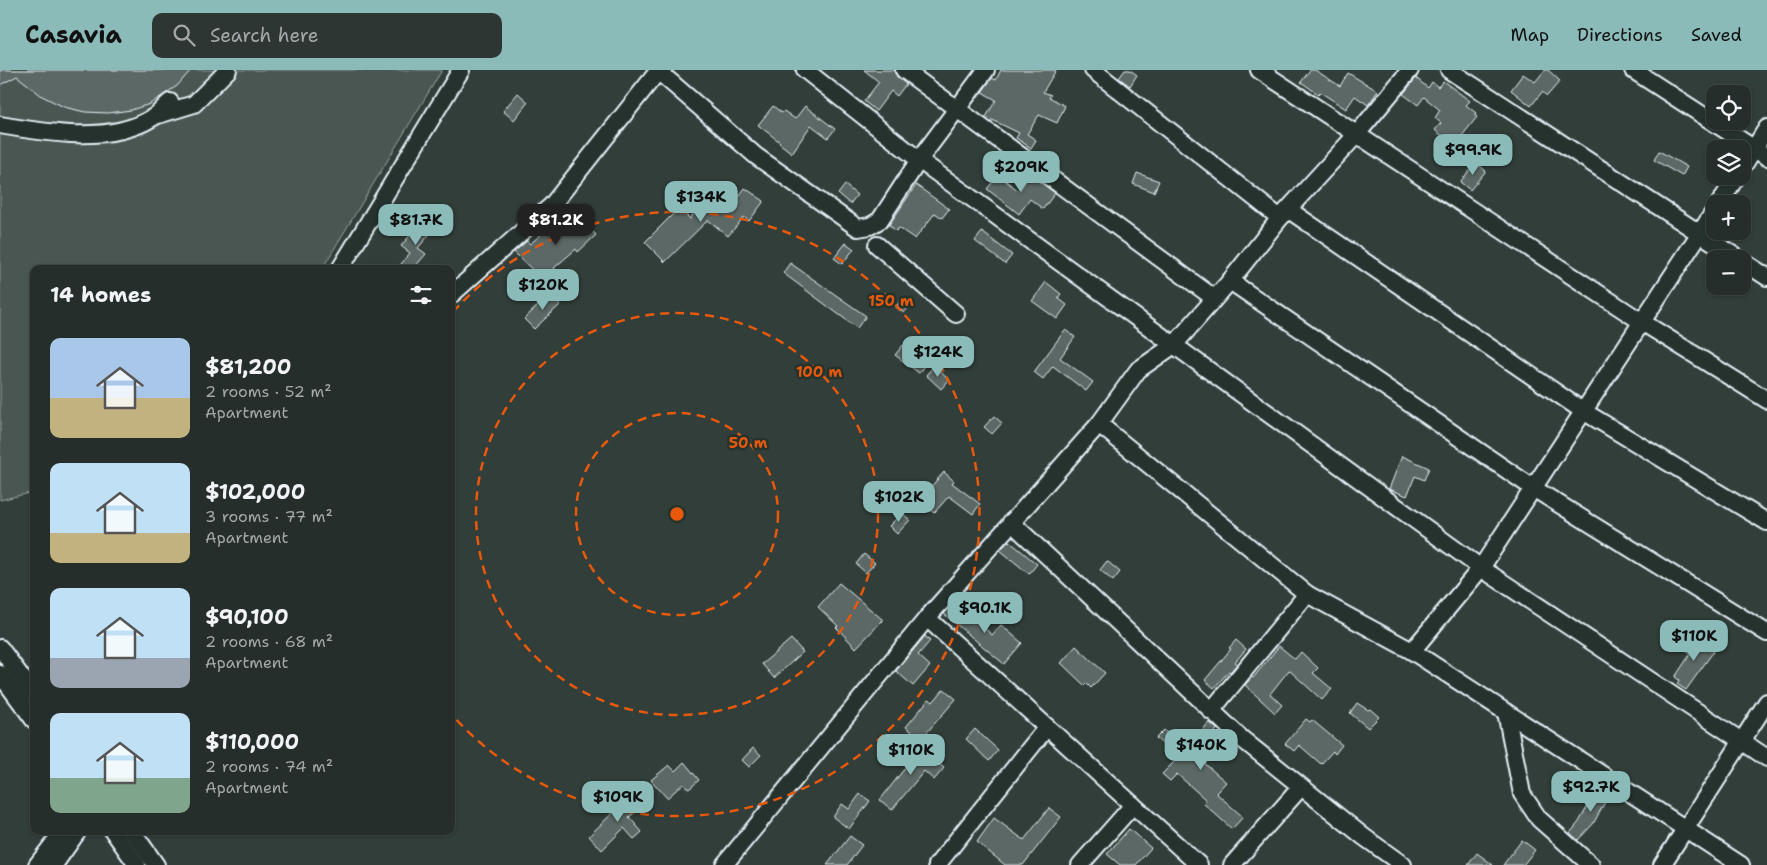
<!DOCTYPE html>
<html lang="en">
<head>
<meta charset="utf-8">
<style>
  body { margin:0; font-family:"Shantell Sans",sans-serif; background:#2e3633; color:#f1f3f6; height:100vh; display:flex; flex-direction:column; font-size:19px; white-space:nowrap }
  * { box-sizing:border-box; margin:0 }
  p { font-size:16px; color:#a4a8a9 }
  .icon { flex:none; width:28px; height:28px; fill:none; stroke:currentColor; stroke-width:2; stroke-linecap:round; stroke-linejoin:round }
  .map { position:relative; flex:1; overflow:hidden }
  .panel { position:absolute; left:30px; top:195px; width:425px; height:570px; display:flex; flex-direction:column; background:#262e2b; border-radius:10px; box-shadow:0 1px 4px #0004,0 0 0 1px #424a47 }
  .panel>* { flex:none }
  .controls { position:absolute; left:1706px; top:15px; display:grid; gap:10px }
  .controls a { display:grid; place-items:center; width:45px; height:45px; border-radius:10px; background:#262e2b; box-shadow:0 1px 4px #0004,0 0 0 1px #424a47; font-size:25px }
  .price { position:absolute; translate:-50% -42px; padding:0 11px; border-radius:10px; background:#8bbbb9; color:#111; font-size:16px; line-height:32px; filter:drop-shadow(0 1px 2px #0008) }
  .price::after { content:''; position:absolute; left:50%; top:30px; width:15px; height:11px; margin-left:-8px; background:inherit; clip-path:polygon(0 0,100% 0,50% 100%) }
  .price.active { background:#222; color:#fff }
  ul { padding:0; list-style:none }
  li { display:flex; align-items:center; gap:15px; height:125px; padding:0 20px }
  li span { display:grid; place-items:center; flex:none; width:140px; height:100px; border-radius:10px; color:#555 }
  li>.icon { margin-inline-start:auto }
  span .icon { width:60px; height:60px; fill:#fffc; stroke-width:1 }
  li b { font-size:21px }
  h2 { display:flex; justify-content:space-between; align-items:center; height:60px; padding:0 20px; font-size:21px }
  header { display:flex; align-items:center; gap:30px; box-sizing:border-box; height:70px; padding:0 25px; background:#8bbbb9; color:#111 }
  header strong { font-size:24px }
  nav { display:flex; gap:28px; margin-inline-start:auto; font-size:18px }
  .search { width:350px; height:45px; background:#2e3633; display:flex; align-items:center; gap:12px; box-sizing:border-box; padding:0 18px; border-radius:10px; color:#a4a8a9; font-size:19px }
  .map>svg:first-child { display:block }
</style>
</head>
<body>
<header>
<strong>Casavia</strong>
<div class="search"><svg class="icon" aria-label="search" viewBox="0 0 24 24"><circle cx="10" cy="10" r="6"/><path d="M15 15l6 6"/></svg>Search here</div>
<nav><a>Map</a><a>Directions</a><a>Saved</a></nav>
</header>
<div class="map">
<svg width="1767" height="795" viewBox="0 0 1767 795">
  <rect width="100%" height="100%" fill="#323e39"/>
  <filter id="ink" filterUnits="userSpaceOnUse"><feTurbulence type="fractalNoise" baseFrequency=".02" numOctaves="2"/><feDisplacementMap in="SourceGraphic" scale="10" xChannelSelector="R" yChannelSelector="G"/><feConvolveMatrix kernelMatrix="1 2 1 2 8 2 1 2 1" color-interpolation-filters="sRGB"/></filter>
  <g filter="url(#ink)">
    <polygon fill="#495651" stroke="#98a4a4" points="0,0 442,0 322,199 34,199 34,422 0,430"/>
    <g fill="#5c6865" stroke="#e8f1f8">
      <polygon points="0,0 191,0 177,16 150,34 131,40 108,43 85,42 64,37 42,26 17,6 0,15"/>
      <polygon points="864,0 893,0 898,8 906,14 897,26 891,21 876,41 864,31 879,12"/>
      <polygon points="1001,0 1056,0 1043,22 1051,25 1049,27 1065,36 1057,53 1039,45 1027,64 1036,70 1031,78 1016,68 1019,63 986,47 996,30 982,22 992,8 996,10"/>
      <polygon points="1125,0 1130,0 1137,5 1130,16 1119,8"/>
      <polygon points="1310,0 1315,0 1340,16 1348,3 1378,21 1368,35 1355,26 1346,39 1320,22 1318,24 1301,12"/>
      <polygon points="1545,0 1548,0 1560,11 1547,26 1542,22 1531,36 1511,20 1523,4 1535,12"/>
      <polygon points="1416,8 1428,18 1432,12 1438,17 1443,11 1470,31 1466,35 1476,43 1474,45 1477,47 1454,76 1435,60 1441,53 1435,48 1440,40 1424,27 1418,35 1403,24"/>
      <polygon points="518,23 528,32 514,50 503,41"/>
      <polygon points="773,36 782,43 784,41 795,49 805,36 835,59 828,68 811,55 792,83 779,73 780,72 758,55"/>
      <polygon points="1659,81 1687,97 1682,106 1654,90"/>
      <polygon points="1476,93 1486,101 1470,120 1460,112"/>
      <polygon points="1137,103 1159,111 1154,122 1133,114"/>
      <polygon points="998,105 1019,121 1030,105 1055,123 1043,139 1030,129 1019,144 987,119"/>
      <polygon points="845,115 857,125 850,134 838,124"/>
      <polygon points="916,115 949,139 942,148 935,143 915,169 899,158 896,161 889,155"/>
      <polygon points="745,118 764,131 749,151 744,147 728,166 708,150 665,192 645,172 679,138 690,149 703,129 726,144"/>
      <polygon points="574,141 596,165 578,182 576,179 554,198 557,201 545,212 514,182 527,171 530,174 550,157 552,160"/>
      <polygon points="423,150 434,159 418,178 426,184 413,199 397,199 410,183 401,176"/>
      <polygon points="982,162 1012,185 1005,194 975,171"/>
      <polygon points="846,173 854,179 842,194 834,188"/>
      <polygon points="790,193 866,246 857,258 783,203"/>
      <polygon points="1046,212 1061,224 1058,228 1067,235 1057,249 1032,231"/>
      <polygon points="551,223 561,234 534,259 524,249"/>
      <polygon points="902,228 911,234 904,243 896,237"/>
      <polygon points="1065,260 1075,267 1060,288 1093,312 1086,321 1053,296 1043,309 1034,302"/>
      <polygon points="903,275 926,293 919,303 895,285"/>
      <polygon points="934,296 949,310 941,319 926,305"/>
      <polygon points="994,346 1002,353 992,364 984,357"/>
      <polygon points="1402,386 1429,398 1424,410 1415,406 1407,426 1389,419"/>
      <polygon points="944,402 954,411 952,413 980,434 973,444 949,426 934,443 919,430"/>
      <polygon points="902,443 910,450 897,464 889,456"/>
      <polygon points="1009,471 1037,494 1029,504 1000,480"/>
      <polygon points="864,484 875,493 866,503 856,494"/>
      <polygon points="1107,491 1120,502 1113,511 1100,500"/>
      <polygon points="839,513 883,550 856,578 836,557 838,556 818,537"/>
      <polygon points="955,531 992,565 1001,555 1022,573 1004,594 944,544"/>
      <polygon points="925,566 930,571 918,585 930,596 913,616 896,601"/>
      <polygon points="791,569 803,582 774,608 762,594"/>
      <polygon points="1702,569 1716,578 1686,620 1677,614 1679,610 1675,607 1691,583 1686,580 1695,570 1698,573"/>
      <polygon points="1236,570 1246,579 1235,592 1237,594 1230,602 1229,601 1214,618 1205,610 1231,579 1229,578"/>
      <polygon points="1076,576 1105,603 1091,618 1086,613 1084,615 1061,593"/>
      <polygon points="1279,576 1295,589 1301,582 1318,598 1313,603 1332,619 1322,630 1289,600 1270,624 1282,635 1275,643 1245,615 1252,607 1253,608"/>
      <polygon points="944,619 956,629 921,669 906,657 929,629 933,632"/>
      <polygon points="1357,633 1368,640 1370,639 1379,647 1368,658 1350,643"/>
      <polygon points="1306,649 1310,652 1312,650 1342,675 1335,684 1333,681 1321,694 1299,675 1294,681 1285,674"/>
      <polygon points="1209,652 1217,659 1214,664 1223,671 1205,694 1226,712 1216,723 1243,747 1232,759 1203,733 1206,730 1177,704 1170,711 1162,704 1178,688 1156,668 1164,660 1187,681"/>
      <polygon points="975,659 998,680 989,691 966,669"/>
      <polygon points="917,676 944,698 934,710 924,701 892,740 880,730 912,689 908,686"/>
      <polygon points="753,678 761,685 749,697 742,690"/>
      <polygon points="684,692 699,710 689,719 683,714 667,728 651,710 669,695 675,701"/>
      <polygon points="1599,716 1610,723 1593,754 1578,770 1570,763 1579,752"/>
      <polygon points="633,723 644,735 629,747 642,762 634,769 624,758 602,780 589,766"/>
      <polygon points="860,724 870,731 849,759 833,747 842,734 849,739"/>
      <polygon points="1049,738 1061,747 1023,795 1005,795 977,772 994,748 1024,770"/>
      <polygon points="1129,759 1151,778 1136,795 1120,795 1107,784"/>
      <polygon points="850,766 862,775 847,795 827,795"/>
      <polygon points="1522,770 1535,780 1523,795 1503,795"/>
      <polygon points="1477,783 1493,795 1468,795"/>
    </g>
    <g fill="none" stroke-linecap="round" stroke-linejoin="round">
      <defs>
        <g id="minor">
          <polyline points="805,0 919,90 1481,498 1767,688"/>
          <polyline points="904,0 1214,228"/>
          <polyline points="1093,0 1280,148"/>
          <polyline points="1259,0 1642,252 1767,330"/>
          <polyline points="1449,0 1739,189"/>
          <polyline points="1633,0 1767,87"/>
          <polyline points="658,1 756,86 858,158 870,156 880,150 919,90 986,0"/>
          <polyline points="158,45 194,34 228,0"/>
          <path d="M0 55C46 63 110 74 152 48 159 44 164 37 170 32"/>
          <polyline points="1742,98 1767,58"/>
          <polyline points="1719,134 1737,106"/>
          <polyline points="1289,140 1583,341 1767,452"/>
          <polyline points="877,175 956,244"/>
          <polyline points="1742,191 1767,207"/>
          <polyline points="340,199 461,0"/>
          <polyline points="1230,211 1533,418 1767,563"/>
          <polyline points="451,225 552,135 659,0"/>
          <polyline points="1099,354 1307,524 1412,581 1741,795"/>
          <polyline points="1011,452 1242,669 1364,767 1403,795"/>
          <polyline points="927,548 1199,795"/>
          <polyline points="0,578 34,624"/>
          <polyline points="1412,581 1481,498 1715,140"/>
          <polyline points="0,604 34,650"/>
          <polyline points="1211,641 1307,524"/>
          <polyline points="1506,642 1522,724 1539,749 1591,795"/>
          <polyline points="113,761 137,795"/>
          <polyline points="132,761 156,795"/>
          <polyline points="37,795 63,761"/>
          <polyline points="54,795 78,761"/>
          <polyline points="724,795 927,548 1099,354 1138,300 1174,275 1230,211 1280,148 1357,64 1410,0"/>
          <polyline points="937,795 1047,657"/>
          <polyline points="1080,795 1133,735"/>
          <polyline points="1232,795 1301,717"/>
          <polyline points="1662,795 1767,632"/>
        </g>
      </defs>
      <use href="#minor" stroke="#e8f1f8" stroke-width="20"/>
      <use href="#minor" stroke="#26332d" stroke-width="16"/>
    </g>
  </g>
  <g fill="none" stroke="#e8590c" stroke-width="2.5" stroke-dasharray="9 6">
    <circle cx="677" cy="444" r="101"/>
    <circle cx="677" cy="444" r="201"/>
    <path d="M453 242A302 302 0 1 1 453 646"/>
  </g>
  <circle cx="677" cy="444" r="8" fill="#e8590c" stroke="#26332d" stroke-width="2.5"/>
  <g font-size="15" text-anchor="middle" font-weight="bold" fill="#e8590c" stroke="#26332d" stroke-width="5" stroke-linejoin="round" paint-order="stroke">
    <text x="891" y="236">150 m</text>
    <text x="819" y="307">100 m</text>
    <text x="748" y="378">50 m</text>
  </g>
</svg>
<div class="controls">
<a><svg class="icon" aria-label="locate" viewBox="0 0 24 24"><circle cx="12" cy="12" r="6"/><path d="M12 2v4M12 18v4M2 12h4M18 12h4"/></svg></a>
<a><svg class="icon" aria-label="layers" viewBox="0 0 24 24"><path d="M12 4l9 5-9 5-9-5zM3 14l9 5 9-5"/></svg></a>
<a>+</a>
<a>−</a>
</div>
<b class="price" style="left:1473px;top:106px">$99.9K</b>
<b class="price" style="left:1021px;top:123px">$209K</b>
<b class="price" style="left:701px;top:153px">$134K</b>
<b class="price" style="left:416px;top:176px">$81.7K</b>
<b class="price active" style="left:556px;top:176px">$81.2K</b>
<b class="price" style="left:543px;top:241px">$120K</b>
<b class="price" style="left:938px;top:308px">$124K</b>
<b class="price" style="left:899px;top:453px">$102K</b>
<b class="price" style="left:985px;top:564px">$90.1K</b>
<b class="price" style="left:1694px;top:592px">$110K</b>
<b class="price" style="left:1201px;top:701px">$140K</b>
<b class="price" style="left:911px;top:706px">$110K</b>
<b class="price" style="left:1591px;top:743px">$92.7K</b>
<b class="price" style="left:618px;top:753px">$109K</b>
<section class="panel">
<h2>14 homes<svg class="icon" aria-label="filters" viewBox="0 0 24 24"><path d="M4 7h16M4 17h16"/><circle cx="9" cy="7" r="2"/><circle cx="15" cy="17" r="2"/></svg></h2>
<ul>
<li><span style="background:linear-gradient(#a9c7e8 60%,#c2b280 0)"><svg class="icon" aria-label="home" viewBox="0 0 24 24"><path d="M3 11l9-7 9 7M6 9v11h12V9"/></svg></span><div><b>$81,200</b><p>2 rooms · 52 m²</p><p>Apartment</p></div></li>
<li><span style="background:linear-gradient(#bfe0f5 70%,#c2b280 0)"><svg class="icon" aria-label="home" viewBox="0 0 24 24"><path d="M3 11l9-7 9 7M6 9v11h12V9"/></svg></span><div><b>$102,000</b><p>3 rooms · 77 m²</p><p>Apartment</p></div></li>
<li><span style="background:linear-gradient(#bfe0f5 70%,#9aa5b1 0)"><svg class="icon" aria-label="home" viewBox="0 0 24 24"><path d="M3 11l9-7 9 7M6 9v11h12V9"/></svg></span><div><b>$90,100</b><p>2 rooms · 68 m²</p><p>Apartment</p></div></li>
<li><span style="background:linear-gradient(#bfe0f5 65%,#7fa58c 0)"><svg class="icon" aria-label="home" viewBox="0 0 24 24"><path d="M3 11l9-7 9 7M6 9v11h12V9"/></svg></span><div><b>$110,000</b><p>2 rooms · 74 m²</p><p>Apartment</p></div></li>
</ul>
</section>
</div>
</body>
</html>
